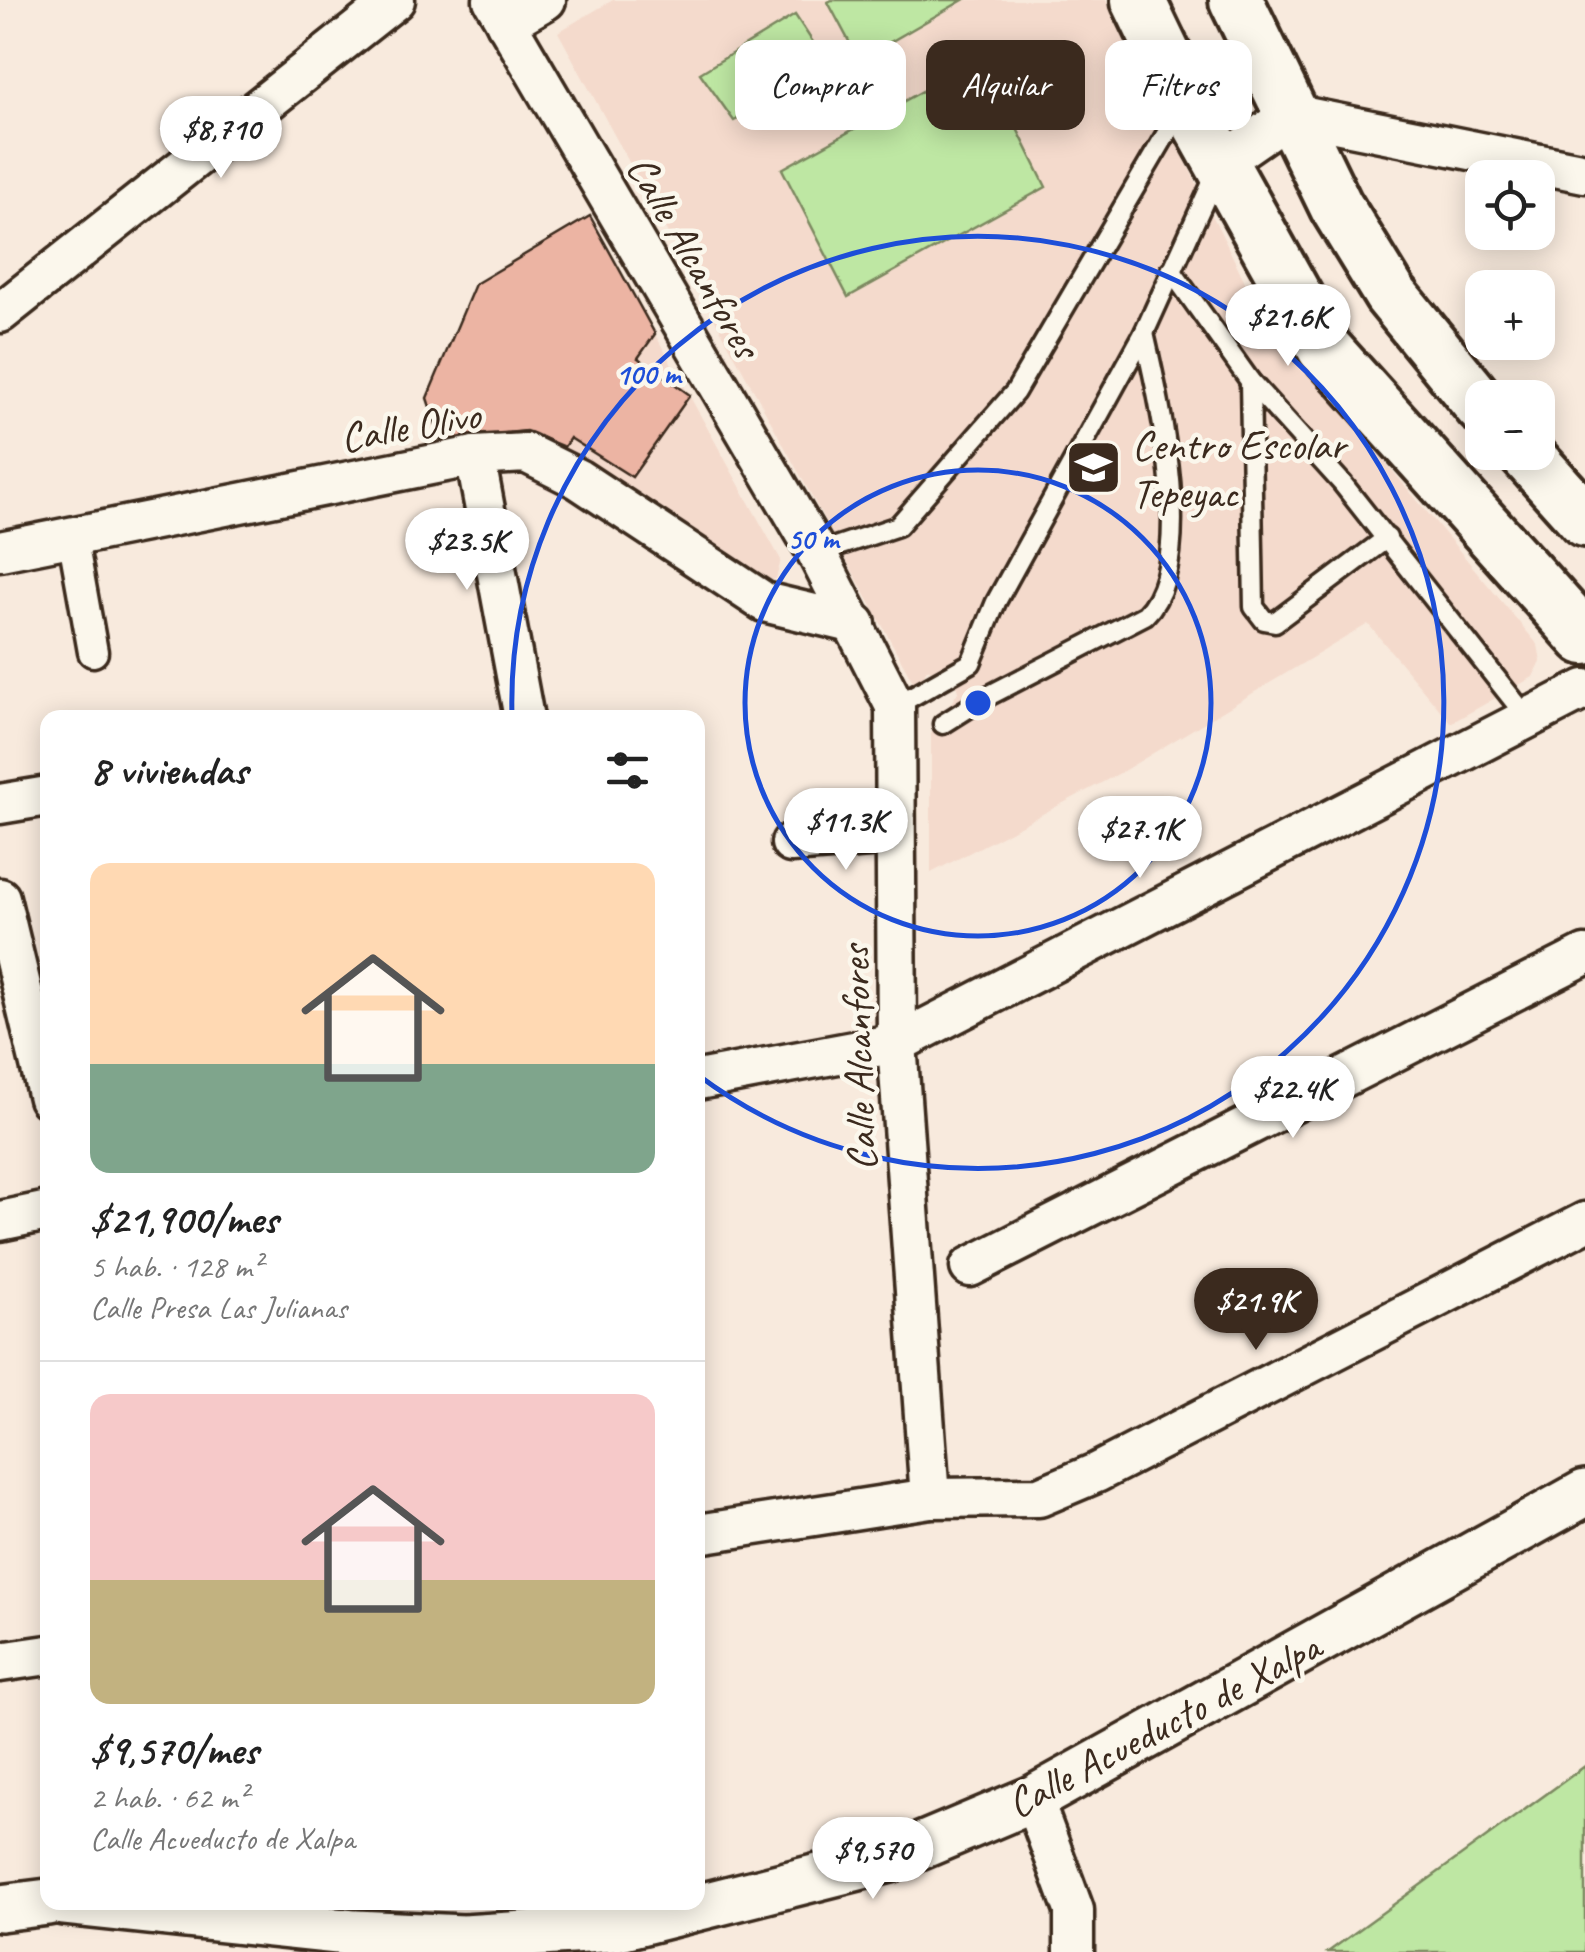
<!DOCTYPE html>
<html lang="es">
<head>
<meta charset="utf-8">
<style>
  body { margin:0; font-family:Caveat,sans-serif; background:#f2f2f2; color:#222; height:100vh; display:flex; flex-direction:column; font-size:38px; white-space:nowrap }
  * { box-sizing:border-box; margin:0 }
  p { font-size:32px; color:#767676 }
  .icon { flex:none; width:55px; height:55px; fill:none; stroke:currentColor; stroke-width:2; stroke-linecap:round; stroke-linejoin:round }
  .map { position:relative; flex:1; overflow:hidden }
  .details { position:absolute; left:40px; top:710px; width:665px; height:1200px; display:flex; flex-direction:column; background:#fff; border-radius:20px; box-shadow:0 5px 25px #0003 }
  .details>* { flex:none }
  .hud { position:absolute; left:735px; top:40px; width:700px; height:90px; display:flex; gap:20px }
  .buttons { position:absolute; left:1465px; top:160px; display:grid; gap:20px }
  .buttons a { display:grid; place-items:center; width:90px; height:90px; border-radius:20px; background:#fff; box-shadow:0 5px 25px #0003; font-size:50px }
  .price { position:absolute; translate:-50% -85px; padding:0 22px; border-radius:35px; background:#fff; color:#222; font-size:32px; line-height:65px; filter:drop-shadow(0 2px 5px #0008) }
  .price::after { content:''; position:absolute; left:50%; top:60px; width:30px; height:22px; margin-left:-15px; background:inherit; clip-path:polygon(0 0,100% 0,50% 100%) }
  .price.active { background:#3b2a1e; color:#fff }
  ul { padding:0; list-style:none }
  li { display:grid; align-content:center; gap:20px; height:530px; padding:0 50px }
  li+li { border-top:2px solid #e0e0e0 }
  li span { display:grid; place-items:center; height:310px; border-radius:20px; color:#555 }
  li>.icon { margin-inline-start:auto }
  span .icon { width:180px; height:180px; fill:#fffc; stroke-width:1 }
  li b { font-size:42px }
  h2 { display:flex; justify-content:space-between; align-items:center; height:120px; padding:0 50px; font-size:42px }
  .tag { padding:0 35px; border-radius:20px; background:#fff; box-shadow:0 5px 25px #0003; font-size:35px; line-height:90px }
  .tag.active { background:#3b2a1e; color:#fff }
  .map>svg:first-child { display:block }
</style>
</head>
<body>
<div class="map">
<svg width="1585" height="1952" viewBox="0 0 1585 1952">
  <rect width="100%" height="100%" fill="#f8eadd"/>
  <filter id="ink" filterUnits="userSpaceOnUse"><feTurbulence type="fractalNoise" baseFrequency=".01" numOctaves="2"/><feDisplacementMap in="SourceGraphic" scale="20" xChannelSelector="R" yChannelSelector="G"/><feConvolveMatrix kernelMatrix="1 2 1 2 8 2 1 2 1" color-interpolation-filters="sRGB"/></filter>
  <g filter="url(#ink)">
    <g fill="#f4dacc">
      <polygon points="613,0 1106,0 1260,312 1538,645 1541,661 1533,677 1451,723 1368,624 1120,773 931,873 931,733 958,692 956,681 927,669 917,689 558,32"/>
      <polygon points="475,284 655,334 781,560 776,579 765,582 624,490 443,445 427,398"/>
    </g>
    <g fill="#bee7a3" stroke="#7c8860" stroke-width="2.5">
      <polygon points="832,0 963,0 859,60 828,2"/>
      <polygon points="795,15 832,71 734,121 700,73"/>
      <polygon points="982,58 1046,187 848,297 782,169"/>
      <polygon points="1585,1766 1585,1952 1328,1952"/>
    </g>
    <polygon fill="#ecb4a3" stroke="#3b2a1e" stroke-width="2.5" points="590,216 655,334 638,358 690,395 632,477 570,438 564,447 526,431 441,440 427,398 475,284"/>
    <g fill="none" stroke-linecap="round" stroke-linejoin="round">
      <defs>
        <g id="service">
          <polyline points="1171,270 1250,381 1342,483 1529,720"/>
          <polyline points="1250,381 1254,607 1264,620 1275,622 1387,538"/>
          <polyline points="817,553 898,526 1015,392 1182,107"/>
          <polyline points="895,706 971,663 996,602 1144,333 1217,172"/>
          <path d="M943 724 986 697 1145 615C1198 564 1159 399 1144 333"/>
        </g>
        <polyline id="pedestrian" points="72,535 93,652"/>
        <g id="minor">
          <polyline points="493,0 817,553 895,706 897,1043 930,1498"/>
          <polyline points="506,23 546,0"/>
          <polyline points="1222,162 1291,114 1585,173"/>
          <polyline points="0,313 395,0"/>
          <polyline points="475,456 524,718"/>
          <polyline points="0,551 475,456 526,453 578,479 764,602 856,624"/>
          <polyline points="0,804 48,796"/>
          <polyline points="791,843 895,835"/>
          <polyline points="0,898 48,1098"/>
          <polyline points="698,1080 897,1043 1585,689"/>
          <polyline points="0,1221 48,1211"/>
          <polyline points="970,1267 1585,955"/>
          <polyline points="698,1534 930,1498 1039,1497 1096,1473 1585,1222"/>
          <polyline points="0,1662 48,1655"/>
          <polyline points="1033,1799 1074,1910 1074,1952"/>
        </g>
        <g id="tertiary">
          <polyline points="63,1902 355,1933 464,1938 616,1928 890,1859 1033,1799 1585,1493"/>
          <polyline points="0,1908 48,1902"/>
        </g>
        <g id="secondary">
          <polyline points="1138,0 1186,100 1324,348 1585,638"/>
          <polyline points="1236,0 1336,206 1390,294 1482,407"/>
          <polyline points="1524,452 1585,520"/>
        </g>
      </defs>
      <use href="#service" stroke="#3b2a1e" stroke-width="25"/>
      <use href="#pedestrian" stroke="#3b2a1e" stroke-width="35"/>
      <use href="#minor" stroke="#3b2a1e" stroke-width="45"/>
      <use href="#tertiary" stroke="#3b2a1e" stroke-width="52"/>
      <use href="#secondary" stroke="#3b2a1e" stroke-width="60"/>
      <use href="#service" stroke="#fbf7ec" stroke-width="18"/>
      <use href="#pedestrian" stroke="#fbf7ec" stroke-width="28"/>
      <use href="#minor" stroke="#fbf7ec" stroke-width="38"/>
      <use href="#tertiary" stroke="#fbf7ec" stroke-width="45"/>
      <use href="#secondary" stroke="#fbf7ec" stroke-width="52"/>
    </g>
  </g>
  <g fill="none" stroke="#1d4ed8" stroke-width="5">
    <circle cx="978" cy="703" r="233"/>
    <path d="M512 715A466 466 0 1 1 698 1075"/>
  </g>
  <defs>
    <symbol id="school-square" viewBox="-11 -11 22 22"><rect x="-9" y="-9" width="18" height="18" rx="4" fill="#3b2a1e" stroke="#fbf7ec"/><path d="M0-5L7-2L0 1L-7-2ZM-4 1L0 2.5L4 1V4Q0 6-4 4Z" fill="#fff"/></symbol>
  </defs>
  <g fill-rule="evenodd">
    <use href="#school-square" x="1062" y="436" width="63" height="63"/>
  </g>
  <g text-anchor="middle" stroke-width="9" stroke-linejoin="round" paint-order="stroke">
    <g font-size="42" fill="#3b2a1e" stroke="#fbf7ec">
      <text transform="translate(695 256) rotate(60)" y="15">Calle Alcanfores</text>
      <text transform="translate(410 425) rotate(-10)" y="15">Calle Olivo</text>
      <text transform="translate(857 1058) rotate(-92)" y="15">Calle Alcanfores</text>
      <text transform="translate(1163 1724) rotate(-28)" y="15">Calle Acueducto de Xalpa</text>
    </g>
    <g font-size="42" fill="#3b2a1e" stroke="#fbf7ec" text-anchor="start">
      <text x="1132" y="459">Centro Escolar<tspan x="1132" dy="48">Tepeyac</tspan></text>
    </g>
  </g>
  <circle cx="978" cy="703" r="15" fill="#1d4ed8" stroke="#fbf7ec" stroke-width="5"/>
  <g font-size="30" text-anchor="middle" font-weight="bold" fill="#1d4ed8" stroke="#fbf7ec" stroke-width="9" stroke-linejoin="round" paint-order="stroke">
    <text x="648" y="384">100 m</text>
    <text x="813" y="549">50 m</text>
  </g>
</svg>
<div class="buttons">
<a><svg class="icon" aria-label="locate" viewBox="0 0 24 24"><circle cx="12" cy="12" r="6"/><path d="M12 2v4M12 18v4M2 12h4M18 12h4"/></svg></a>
<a>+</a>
<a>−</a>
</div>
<b class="price" style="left:221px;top:181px">$8,710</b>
<b class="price" style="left:1288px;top:369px">$21.6K</b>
<b class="price" style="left:467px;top:593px">$23.5K</b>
<b class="price" style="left:846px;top:873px">$11.3K</b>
<b class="price" style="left:1140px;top:881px">$27.1K</b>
<b class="price" style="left:1293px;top:1141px">$22.4K</b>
<b class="price active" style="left:1256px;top:1353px">$21.9K</b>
<b class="price" style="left:873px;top:1902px">$9,570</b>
<div class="hud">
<a class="tag">Comprar</a>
<a class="tag active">Alquilar</a>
<a class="tag">Filtros</a>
</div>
<section class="details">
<h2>8 viviendas<svg class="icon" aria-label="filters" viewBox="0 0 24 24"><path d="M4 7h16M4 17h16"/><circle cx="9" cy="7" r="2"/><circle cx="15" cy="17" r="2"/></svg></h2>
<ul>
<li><span style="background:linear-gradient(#ffd9b3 65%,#7fa58c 0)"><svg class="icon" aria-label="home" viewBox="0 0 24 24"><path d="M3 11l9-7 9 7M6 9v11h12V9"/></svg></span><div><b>$21,900/mes</b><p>5 hab. · 128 m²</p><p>Calle Presa Las Julianas</p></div></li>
<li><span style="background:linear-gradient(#f6c9c9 60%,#c2b280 0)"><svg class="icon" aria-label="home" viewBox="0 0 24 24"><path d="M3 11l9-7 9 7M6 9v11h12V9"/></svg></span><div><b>$9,570/mes</b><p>2 hab. · 62 m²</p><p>Calle Acueducto de Xalpa</p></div></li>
</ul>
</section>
</div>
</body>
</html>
